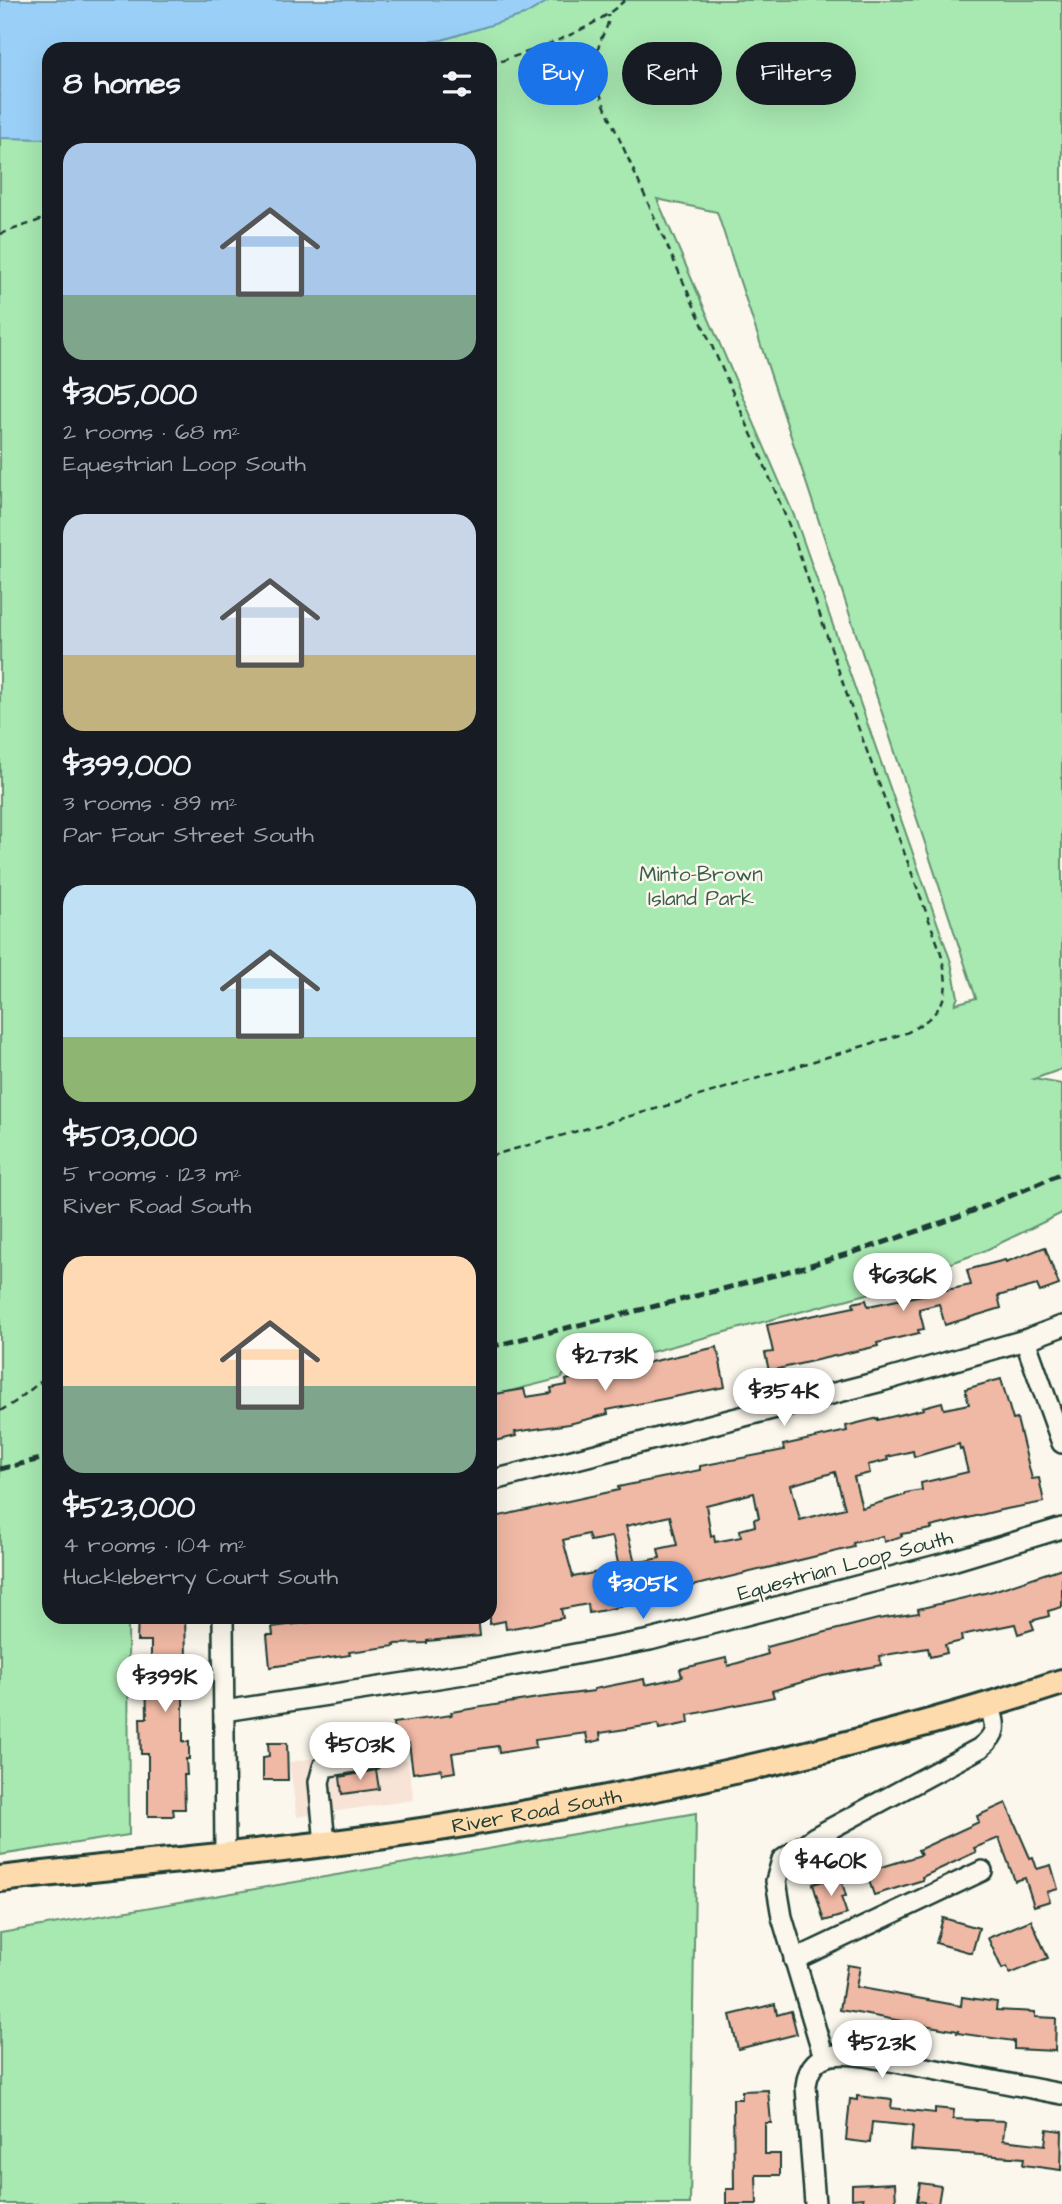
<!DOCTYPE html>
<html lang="en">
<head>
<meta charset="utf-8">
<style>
  body { margin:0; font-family:"Architects Daughter",sans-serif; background:#20242c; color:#f1f3f6; height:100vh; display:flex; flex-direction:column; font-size:26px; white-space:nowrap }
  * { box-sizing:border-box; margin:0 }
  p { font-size:23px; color:#9ea1a6 }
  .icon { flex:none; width:38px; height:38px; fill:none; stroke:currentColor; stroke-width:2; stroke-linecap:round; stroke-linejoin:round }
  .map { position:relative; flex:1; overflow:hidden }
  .details { position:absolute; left:42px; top:42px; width:455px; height:1582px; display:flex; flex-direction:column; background:#171b24; border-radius:21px; box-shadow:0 7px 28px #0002 }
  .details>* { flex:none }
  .top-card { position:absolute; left:518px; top:42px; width:438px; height:63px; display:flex; gap:14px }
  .price { position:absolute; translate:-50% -60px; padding:0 16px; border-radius:24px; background:#fff; color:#222; font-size:23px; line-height:46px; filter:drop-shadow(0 2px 4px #0008) }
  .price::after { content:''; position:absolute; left:50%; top:42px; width:21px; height:16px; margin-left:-10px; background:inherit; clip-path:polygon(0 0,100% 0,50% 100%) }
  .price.active { background:#1a73e8; color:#fff }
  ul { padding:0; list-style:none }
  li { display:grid; align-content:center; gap:14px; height:371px; padding:0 21px }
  li span { display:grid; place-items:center; height:217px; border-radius:21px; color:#555 }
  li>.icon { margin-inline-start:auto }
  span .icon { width:126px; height:126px; fill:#fffc; stroke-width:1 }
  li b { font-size:30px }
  h2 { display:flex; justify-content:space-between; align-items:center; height:84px; padding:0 21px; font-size:30px }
  .pill { padding:0 24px; border-radius:32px; background:#171b24; box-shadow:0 7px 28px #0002; font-size:24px; line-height:63px }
  .pill.active { background:#1a73e8; color:#fff }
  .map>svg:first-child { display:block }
</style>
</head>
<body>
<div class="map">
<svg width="1062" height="2204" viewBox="0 0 1062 2204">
  <rect width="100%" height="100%" fill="#fbf7ec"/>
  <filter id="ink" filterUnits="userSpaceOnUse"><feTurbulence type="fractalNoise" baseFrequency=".0143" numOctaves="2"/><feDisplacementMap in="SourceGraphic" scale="14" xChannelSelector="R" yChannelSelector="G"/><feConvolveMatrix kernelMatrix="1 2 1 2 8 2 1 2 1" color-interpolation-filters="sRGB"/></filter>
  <g filter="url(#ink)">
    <polygon fill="#f8e4d7" points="382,1748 408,1761 414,1800 297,1817 289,1762"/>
    <g fill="#a8e8b1" stroke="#649272" stroke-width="2" fill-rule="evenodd">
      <path d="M0 0H1062V1069L1034 1079 1062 1084V1213L984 1251 867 1294 636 1356 633 1346 596 1356 598 1365 563 1375 562 1378 490 1396V49H49V1617H128L129 1835 0 1855ZM657 199 717 212 976 998 955 1004 958 997 951 962 796 520Z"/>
      <polygon points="696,1813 690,2204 0,2204 0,1933"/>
    </g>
    <polygon fill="#9ad0f8" stroke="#6995aa" stroke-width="2" points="0,0 550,0 524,15 442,40 380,49 49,49 49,139 0,138"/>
    <g fill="#f0b9a5" stroke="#1f3d34" stroke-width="2" fill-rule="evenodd">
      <polygon points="1045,1247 1059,1285 1040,1292 1037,1285 998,1296 1001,1308 945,1325 939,1304 919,1309 924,1329 918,1330 919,1333 877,1343 878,1346 769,1371 765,1353 773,1352 767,1325 854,1307 853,1303 866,1300 868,1306 971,1285 967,1270 1005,1260 1006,1262"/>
      <polygon points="717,1347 725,1387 607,1410 608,1414 569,1424 515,1432 516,1436 490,1442 490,1395 524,1389 526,1397 552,1393 551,1388 567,1385 566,1380 586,1375 584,1369 618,1364 619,1369"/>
      <path d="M1001 1379 1013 1420 1017 1419 1032 1479 1039 1478 1044 1502 1001 1510 931 1527 932 1529 901 1534 902 1536 884 1542 883 1536 853 1543 854 1547 688 1587 689 1590 615 1608 589 1613 588 1604 561 1609 563 1618 530 1625 506 1629 505 1621 490 1624V1518L619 1490 618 1487 700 1470V1466L784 1450 783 1445 847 1431 846 1426 878 1418V1420L924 1409 923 1407 942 1402 944 1409 969 1404 965 1389ZM959 1444 960 1449 962 1448 968 1472 921 1483 922 1490 905 1493V1495L862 1508 854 1477 870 1473 868 1465 888 1460 887 1457 913 1451 914 1457ZM835 1472 845 1508 800 1520 791 1485ZM754 1493 759 1518 754 1519 755 1526 740 1530 741 1537 715 1542 714 1535 711 1536 706 1505ZM670 1516 677 1545 658 1549 660 1558 635 1563 626 1526ZM588 1534 590 1541 611 1537 613 1539 619 1568 573 1577 563 1540Z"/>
      <polygon points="1062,1568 1062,1607 1048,1611 1049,1616 1031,1621 1034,1629 1018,1634 1015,1624 961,1635 962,1641 945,1645 947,1653 930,1657 928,1648 879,1656 881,1665 823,1676 772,1691 774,1697 688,1715 689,1723 659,1729 658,1724 600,1733 601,1740 588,1743 586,1733 535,1740 536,1747 499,1753 498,1746 452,1753 455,1772 442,1774 441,1769 413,1773 409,1743 395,1744 393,1723 452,1715 451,1712 538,1698 594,1691 594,1689 644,1679 645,1685 682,1677 680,1669 726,1658 728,1666 768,1654 766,1647 878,1619 919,1613 918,1609 993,1591"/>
      <polygon points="138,1617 185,1617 187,1693 183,1693 183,1742 189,1742 189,1759 186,1759 187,1775 184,1775 185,1809 173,1809 174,1816 148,1816 148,1754 141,1754 140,1718 147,1718 146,1672 151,1672 151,1641 137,1641"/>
      <polygon points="351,1617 478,1617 480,1636 427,1641 427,1643 394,1644 395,1646 349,1652 350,1655 270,1667 267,1635 273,1635 272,1627"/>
      <polygon points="268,1743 287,1743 288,1780 263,1780 263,1757 269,1756"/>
      <polygon points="376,1770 379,1789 342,1794 340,1777"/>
      <polygon points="1006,1803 1030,1858 1033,1857 1037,1869 1051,1865 1058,1889 1047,1892 1050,1901 1034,1906 1025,1878 1015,1881 999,1838 974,1848 976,1852 922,1877 923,1880 874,1895 866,1872 921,1855 918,1850 979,1822 977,1816"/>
      <polygon points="840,1876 846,1896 841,1897 847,1914 824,1921 813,1884"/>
      <polygon points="943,1918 979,1928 972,1953 936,1943"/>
      <polygon points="1031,1920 1048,1958 1010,1974 1007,1967 1002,1969 988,1938"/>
      <polygon points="847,1965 860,1967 856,1987 961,2006 962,1997 997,2002 996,2010 1035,2012 1035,2017 1056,2018 1055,2051 1014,2049 1014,2041 957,2033 958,2031 840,2010"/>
      <polygon points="775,2004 777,2015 791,2011 797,2034 738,2049 730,2015"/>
      <polygon points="768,2090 771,2123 765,2123 765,2154 780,2154 780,2175 756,2175 757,2204 726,2204 726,2189 734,2189 733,2099 742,2099 742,2091"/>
      <polygon points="857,2096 892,2100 891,2108 935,2113 935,2108 954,2110 953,2119 1005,2121 1003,2140 1045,2145 1047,2129 1062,2131 1061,2170 1023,2165 1024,2158 911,2150 913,2126 872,2122 870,2143 846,2140 850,2099 857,2100"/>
      <polygon points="895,2183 896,2202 886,2202 886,2204 864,2204 863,2198 852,2199 852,2185"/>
      <polygon points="920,2183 941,2186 938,2204 924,2204 924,2202 917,2201"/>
    </g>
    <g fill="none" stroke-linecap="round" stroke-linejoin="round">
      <defs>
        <g id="minor">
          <polyline points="1025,1340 1062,1443"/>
          <polyline points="490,1481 882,1381 1025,1340 1062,1326"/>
          <polyline points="223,1617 225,1854"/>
          <polyline points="224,1711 490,1670 650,1640 949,1562 1062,1528"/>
          <polyline points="325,1843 319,1782 323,1767 372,1759"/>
          <polyline points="794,1960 982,1871"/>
          <path d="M824 2057 782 1917 776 1881 782 1860 815 1837 980 1748C999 1733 996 1726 989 1704"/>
          <path d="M815 2204 806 2087C809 2052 835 2052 864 2056L1062 2094"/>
        </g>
        <g id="major">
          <path id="s1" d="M0 1879C155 1861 311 1850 464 1824 666 1790 868 1745 1062 1682"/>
        </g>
      </defs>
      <use href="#minor" stroke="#1f3d34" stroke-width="24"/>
      <use href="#major" stroke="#1f3d34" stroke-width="30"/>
      <g stroke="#1f3d34" stroke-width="2.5" stroke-dasharray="7 5" stroke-linecap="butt">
        <path d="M490 65C535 49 590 33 625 0"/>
        <polyline points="0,234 49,217"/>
        <path d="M490 1156 676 1103 906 1033C947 1012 952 993 940 950L853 713 793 535 758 449 602 100C597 82 594 60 600 42 603 32 610 26 608 15"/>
        <polyline points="0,1411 15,1402 49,1375"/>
      </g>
      <use href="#minor" stroke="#fbf7ec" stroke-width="19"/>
      <use href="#major" stroke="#fedbac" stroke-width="24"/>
      <g stroke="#1f3d34" stroke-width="5" stroke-dasharray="10 5" stroke-linecap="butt">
        <path d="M490 1347C683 1298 881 1258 1062 1173"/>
        <polyline points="0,1469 49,1457"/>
      </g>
    </g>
  </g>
  <g text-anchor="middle" stroke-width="5" stroke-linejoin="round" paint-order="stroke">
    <g font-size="21" fill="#3a5f4d" stroke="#fbf7ec">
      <text x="701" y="881">Minto-Brown<tspan x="701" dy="24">Island Park</tspan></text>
    </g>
    <g font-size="21" fill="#1f3d34" stroke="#fbf7ec">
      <text transform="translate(845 1565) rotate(-15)" y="7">Equestrian Loop South</text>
      <text dy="7" stroke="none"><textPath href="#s1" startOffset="541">River Road South</textPath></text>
    </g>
  </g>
</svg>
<b class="price" style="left:903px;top:1313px">$636K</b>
<b class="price" style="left:605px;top:1393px">$273K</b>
<b class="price" style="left:784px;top:1428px">$354K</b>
<b class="price active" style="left:643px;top:1621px">$305K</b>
<b class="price" style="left:165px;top:1714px">$399K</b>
<b class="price" style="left:360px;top:1782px">$503K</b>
<b class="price" style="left:831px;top:1898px">$460K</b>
<b class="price" style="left:882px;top:2080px">$523K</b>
<div class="top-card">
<a class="pill active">Buy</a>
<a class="pill">Rent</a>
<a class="pill">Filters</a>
</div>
<section class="details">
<h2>8 homes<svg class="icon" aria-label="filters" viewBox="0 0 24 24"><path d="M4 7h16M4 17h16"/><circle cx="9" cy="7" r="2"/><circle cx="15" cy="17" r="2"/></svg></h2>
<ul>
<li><span style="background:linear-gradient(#a9c7e8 70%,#7fa58c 0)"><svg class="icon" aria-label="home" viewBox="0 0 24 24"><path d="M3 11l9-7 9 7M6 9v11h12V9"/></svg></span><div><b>$305,000</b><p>2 rooms · 68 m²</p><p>Equestrian Loop South</p></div></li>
<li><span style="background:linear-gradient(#c9d6e8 65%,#c2b280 0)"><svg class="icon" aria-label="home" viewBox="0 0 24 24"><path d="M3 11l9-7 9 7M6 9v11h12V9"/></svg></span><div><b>$399,000</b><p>3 rooms · 89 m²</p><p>Par Four Street South</p></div></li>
<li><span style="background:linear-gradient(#bfe0f5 70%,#8fb573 0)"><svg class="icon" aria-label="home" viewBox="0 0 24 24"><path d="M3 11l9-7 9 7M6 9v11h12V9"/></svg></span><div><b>$503,000</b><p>5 rooms · 123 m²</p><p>River Road South</p></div></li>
<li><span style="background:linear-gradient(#ffd9b3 60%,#7fa58c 0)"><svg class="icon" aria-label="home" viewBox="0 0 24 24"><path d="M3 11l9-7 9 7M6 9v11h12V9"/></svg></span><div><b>$523,000</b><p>4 rooms · 104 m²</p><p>Huckleberry Court South</p></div></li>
</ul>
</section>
</div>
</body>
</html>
